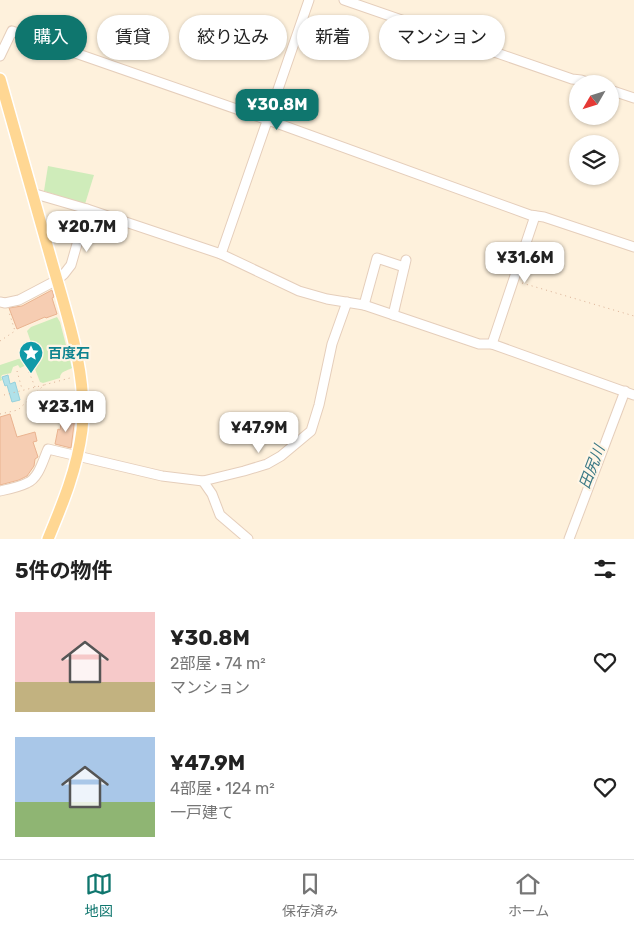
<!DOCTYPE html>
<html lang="ja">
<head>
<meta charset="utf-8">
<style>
  body { margin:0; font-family:Rubik,"Noto Sans JP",sans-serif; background:#f6f6f6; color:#222; height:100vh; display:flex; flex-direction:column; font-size:19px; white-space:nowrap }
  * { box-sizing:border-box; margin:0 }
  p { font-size:16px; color:#767676 }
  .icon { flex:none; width:28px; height:28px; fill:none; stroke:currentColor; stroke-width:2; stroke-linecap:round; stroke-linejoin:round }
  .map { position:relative; height:539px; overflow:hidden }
  .side { display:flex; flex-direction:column; background:#fff; flex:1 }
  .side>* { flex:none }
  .banner { position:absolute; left:15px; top:15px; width:605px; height:45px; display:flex; gap:10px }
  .needle { width:32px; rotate:231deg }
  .controls { position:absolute; left:569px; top:75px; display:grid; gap:10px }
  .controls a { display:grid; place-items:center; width:50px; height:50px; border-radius:50%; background:#fff; box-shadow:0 1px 4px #0004; font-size:25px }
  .price { position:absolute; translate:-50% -42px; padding:0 11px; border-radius:10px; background:#fff; color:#222; font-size:16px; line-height:32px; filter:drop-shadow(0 1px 2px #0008) }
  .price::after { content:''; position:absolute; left:50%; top:30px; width:15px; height:11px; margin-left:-8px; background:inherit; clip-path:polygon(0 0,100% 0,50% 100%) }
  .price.current { background:#0f766e; color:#fff }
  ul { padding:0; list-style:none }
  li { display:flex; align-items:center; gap:15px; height:125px; padding:0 15px }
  li span { display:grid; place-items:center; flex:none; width:140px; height:100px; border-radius:0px; color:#555 }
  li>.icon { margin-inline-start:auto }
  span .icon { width:60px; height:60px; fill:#fffc; stroke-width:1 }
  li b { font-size:21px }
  h2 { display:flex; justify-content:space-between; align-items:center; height:60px; padding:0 15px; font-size:21px }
  .tag { padding:0 18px; border-radius:22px; background:#fff; box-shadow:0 1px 4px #0004; font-size:18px; line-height:45px }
  .tag.current { background:#0f766e; color:#fff }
  .menu { display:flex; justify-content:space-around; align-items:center; height:70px; border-top:1px solid #e0e0e0; background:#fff; font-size:14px; color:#767676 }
  .menu a { display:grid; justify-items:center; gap:2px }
  .menu .current { color:#0f766e }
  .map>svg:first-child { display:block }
</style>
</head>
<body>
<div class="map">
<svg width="634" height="539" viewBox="0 0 634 539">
  <rect width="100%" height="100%" fill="#fef1dc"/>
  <g fill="#cfecba">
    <polygon points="48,166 94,175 85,204 44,191"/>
    <path d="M57 317 60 322 72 368C67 371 60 371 60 378L43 383 40 382 33 364 31 363 20 368 18 365 13 367 11 373 2 375 1 377 2 380 0 381V365L33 354 34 351 27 331 31 327Z"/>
  </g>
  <polygon fill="#b0e1e9" stroke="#95d1dc" points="8,375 10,384 15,382 20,400 12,402 7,385 5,386 2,377"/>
  <g fill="#f6cdb2" stroke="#eab390">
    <polygon points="52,290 54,297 52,298 57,314 46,318 45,317 17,329 9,308 22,306"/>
    <polygon points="10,414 17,437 35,432 37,441 33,442 38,457 35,459 34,466 27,476 19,480 0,485 0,417"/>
    <polygon points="66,415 75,417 71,448 55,444 58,429 60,430 61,423 65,424"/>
  </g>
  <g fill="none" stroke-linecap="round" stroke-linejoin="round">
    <defs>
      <g id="minor">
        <polyline points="344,0 572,79 581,80 592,84"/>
        <polyline points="0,56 12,31 268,120 530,215 544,217 634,247"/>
        <polyline points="610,90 634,98"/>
        <polyline points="32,193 87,209 221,254 299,291 327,299 364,305 479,344 492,344 634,395"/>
        <polyline points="221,254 309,0"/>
        <polyline points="0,302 5,303 19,300 57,280 64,274 71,265 87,209"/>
        <polyline points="364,305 377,258 404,267"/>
        <polyline points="393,315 406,260"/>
        <polyline points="492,344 535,216"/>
        <polyline points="203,481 212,494 220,515 248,539"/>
        <path d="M0 491C9 489 19 487 27 483 39 478 43 460 48 449L162 476 203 481 244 471 267 464 281 456 311 431 319 405 332 344 347 302"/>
        <polyline points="569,539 625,391"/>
      </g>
      <path id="major" d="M0 79C17 139 34 199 51 259 66 313 88 374 82 430 77 469 63 503 48 539"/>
    </defs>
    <use href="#minor" stroke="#e5cebb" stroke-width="11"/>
    <use href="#major" stroke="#fff" stroke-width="14"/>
    <g stroke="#dab095" stroke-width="1" stroke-dasharray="1 4" stroke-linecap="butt">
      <polyline points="522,283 634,316"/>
      <polyline points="0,341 15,331 9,312"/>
      <polyline points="17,371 22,389"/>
      <polyline points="29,372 35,387"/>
      <polyline points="4,395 44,385"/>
      <polyline points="0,414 18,410 44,385 70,378"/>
    </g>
    <use href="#minor" stroke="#fff" stroke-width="9"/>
    <use href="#major" stroke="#ffd793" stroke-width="11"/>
  </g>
  <defs>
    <symbol id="sight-pin" viewBox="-11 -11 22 30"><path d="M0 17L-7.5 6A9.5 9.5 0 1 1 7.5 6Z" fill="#0f9aa8" stroke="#fff5e5"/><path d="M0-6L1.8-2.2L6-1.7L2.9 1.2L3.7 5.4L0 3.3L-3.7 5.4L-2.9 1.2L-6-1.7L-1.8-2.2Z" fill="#fff"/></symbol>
  </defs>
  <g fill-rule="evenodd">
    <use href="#sight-pin" x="17" y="339" width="28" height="38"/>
  </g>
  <g text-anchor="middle" stroke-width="4.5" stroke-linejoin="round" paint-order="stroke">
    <g font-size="14" font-weight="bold" fill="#0d838f" stroke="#fff5e5" text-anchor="start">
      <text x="48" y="358">百度石</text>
    </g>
    <g font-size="15" font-style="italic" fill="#397784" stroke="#fff5e5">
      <text transform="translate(592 467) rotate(-69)" y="5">田尻川</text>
    </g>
  </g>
</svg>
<div class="controls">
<a><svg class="needle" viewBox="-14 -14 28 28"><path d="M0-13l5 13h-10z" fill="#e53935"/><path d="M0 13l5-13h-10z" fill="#767676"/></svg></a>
<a><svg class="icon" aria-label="layers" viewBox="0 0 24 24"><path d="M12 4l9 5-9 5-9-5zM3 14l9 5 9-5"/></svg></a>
</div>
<b class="price current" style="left:277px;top:131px">¥30.8M</b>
<b class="price" style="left:87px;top:253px">¥20.7M</b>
<b class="price" style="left:525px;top:284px">¥31.6M</b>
<b class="price" style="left:66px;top:433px">¥23.1M</b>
<b class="price" style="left:259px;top:454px">¥47.9M</b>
<div class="banner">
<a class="tag current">購入</a>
<a class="tag">賃貸</a>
<a class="tag">絞り込み</a>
<a class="tag">新着</a>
<a class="tag">マンション</a>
</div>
</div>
<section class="side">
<h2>5件の物件<svg class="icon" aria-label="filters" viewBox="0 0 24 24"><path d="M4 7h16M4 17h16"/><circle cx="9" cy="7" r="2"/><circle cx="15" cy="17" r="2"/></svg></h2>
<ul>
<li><span style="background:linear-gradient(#f6c9c9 70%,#c2b280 0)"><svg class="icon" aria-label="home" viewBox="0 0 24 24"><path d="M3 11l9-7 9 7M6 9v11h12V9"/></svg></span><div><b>¥30.8M</b><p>2部屋 · 74 m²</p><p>マンション</p></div><svg class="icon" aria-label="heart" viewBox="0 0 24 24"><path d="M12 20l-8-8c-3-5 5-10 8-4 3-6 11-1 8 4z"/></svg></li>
<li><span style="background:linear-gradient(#a9c7e8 65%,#8fb573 0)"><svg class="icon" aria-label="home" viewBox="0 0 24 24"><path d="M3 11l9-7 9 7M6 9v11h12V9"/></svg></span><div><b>¥47.9M</b><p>4部屋 · 124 m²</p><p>一戸建て</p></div><svg class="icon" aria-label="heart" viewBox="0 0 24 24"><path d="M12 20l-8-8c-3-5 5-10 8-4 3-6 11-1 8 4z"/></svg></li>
</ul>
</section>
<nav class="menu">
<a class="current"><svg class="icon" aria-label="map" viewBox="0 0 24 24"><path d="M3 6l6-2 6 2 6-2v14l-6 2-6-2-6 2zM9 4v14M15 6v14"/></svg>地図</a>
<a><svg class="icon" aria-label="saved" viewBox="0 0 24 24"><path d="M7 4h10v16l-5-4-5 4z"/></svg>保存済み</a>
<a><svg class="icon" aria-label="home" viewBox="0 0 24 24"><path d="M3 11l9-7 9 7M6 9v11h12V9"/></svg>ホーム</a>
</nav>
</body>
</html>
